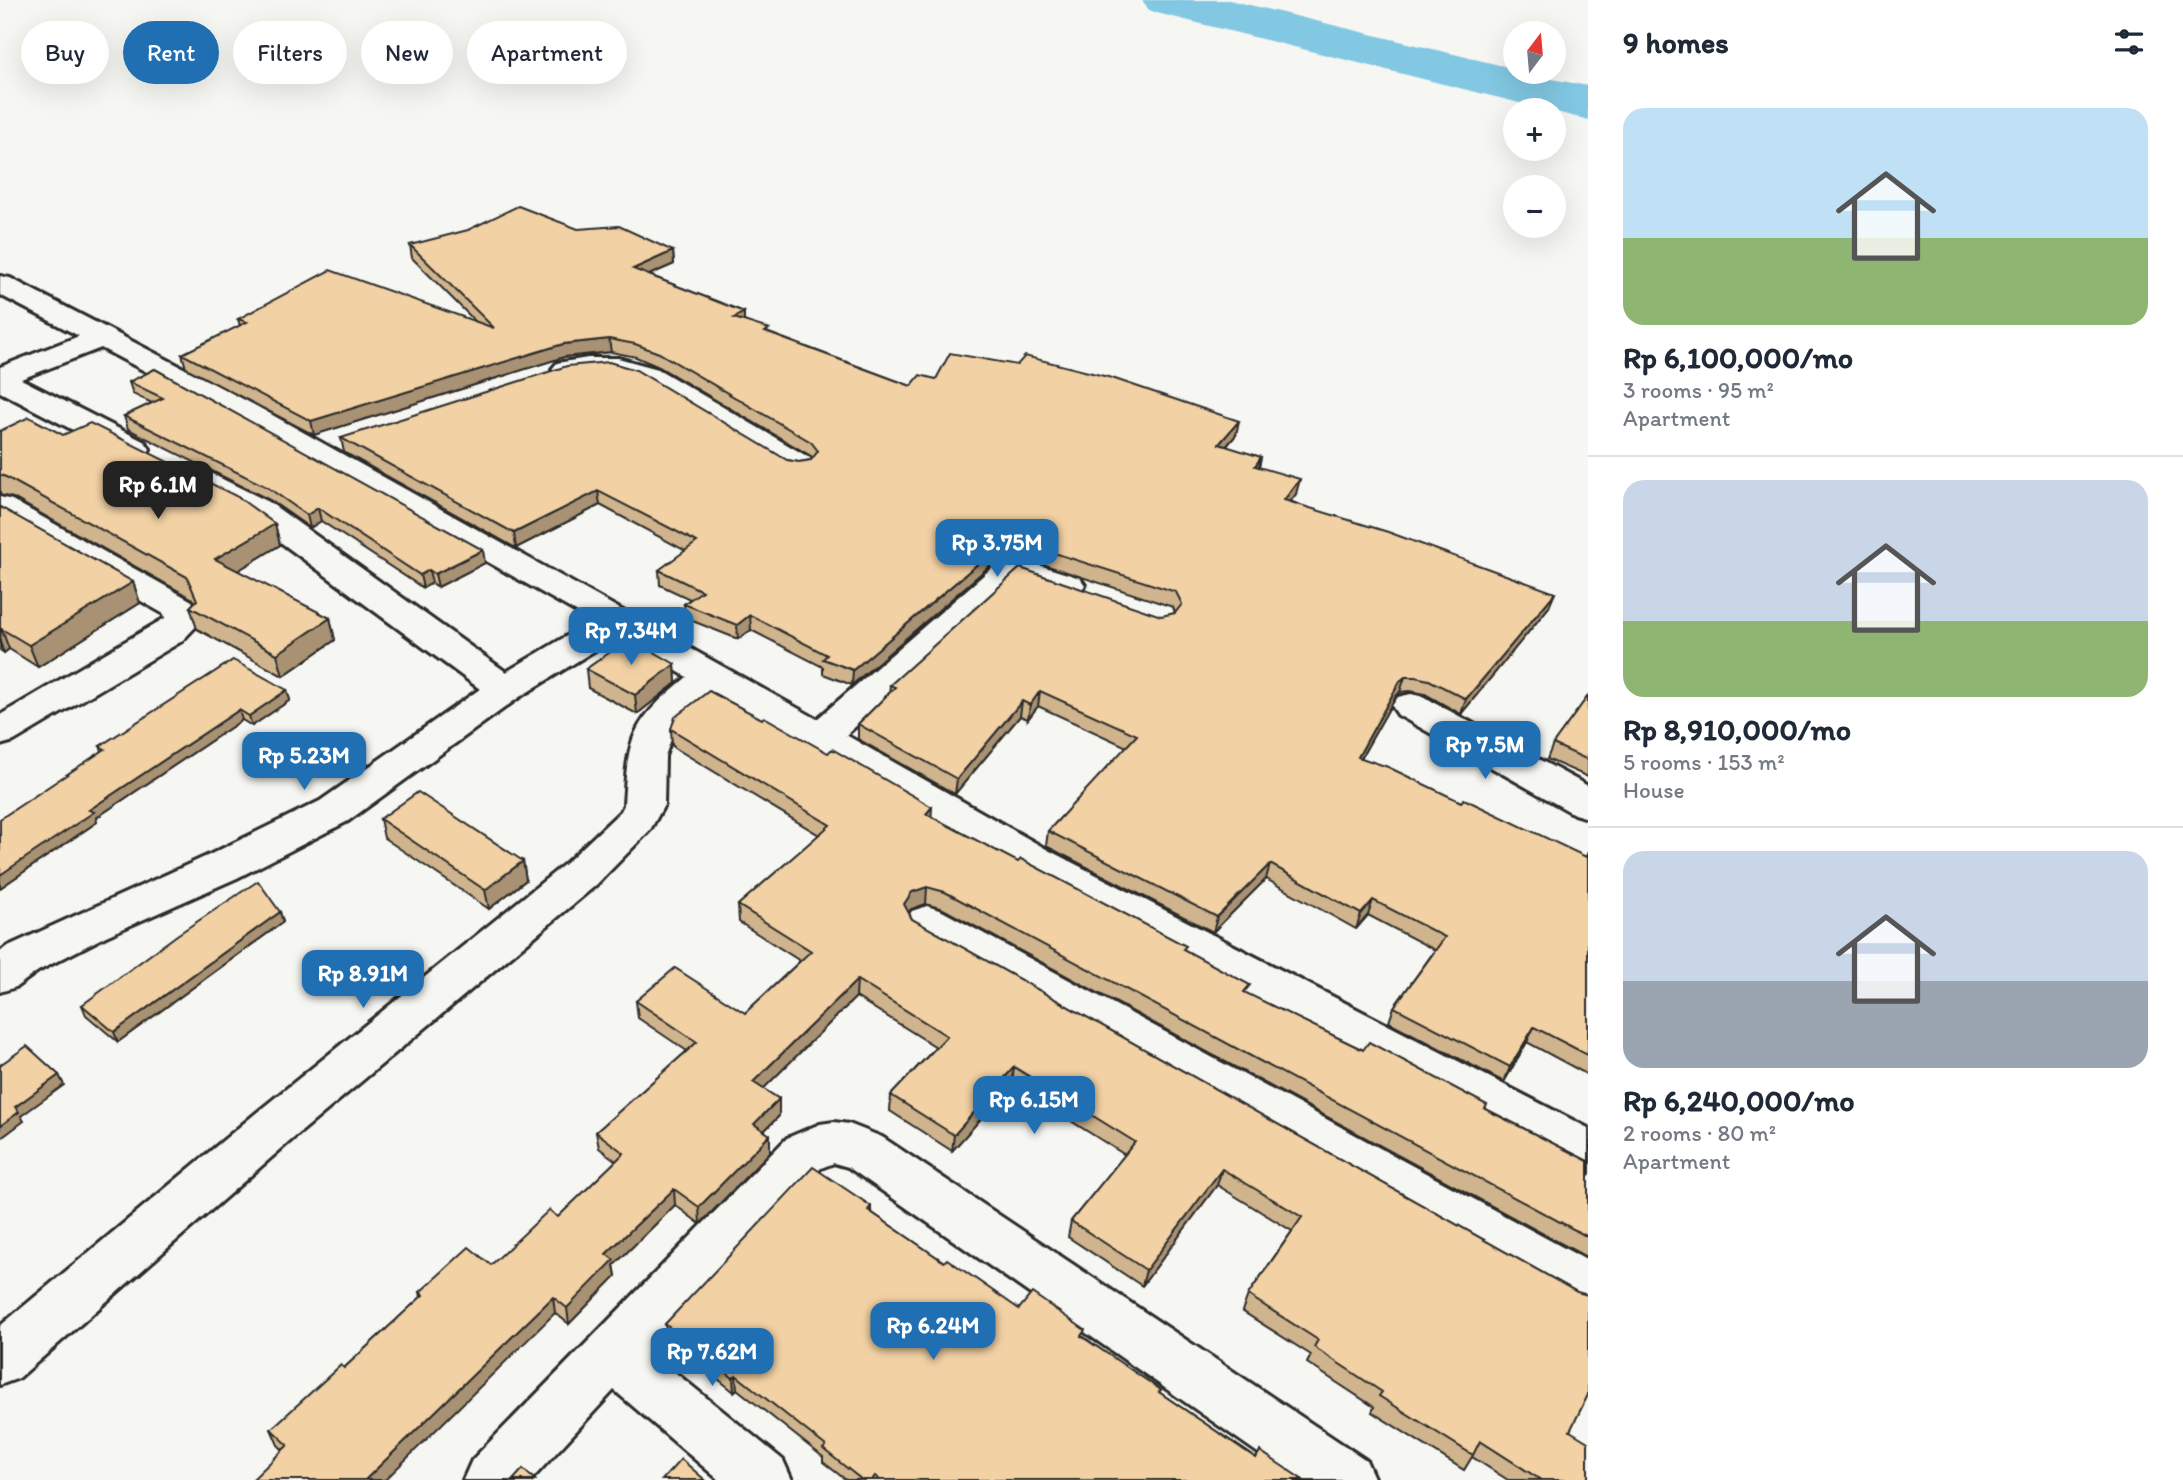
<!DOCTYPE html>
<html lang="en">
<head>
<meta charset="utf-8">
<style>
  body { margin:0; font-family:Itim,sans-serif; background:#f6f6f7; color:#1f2937; height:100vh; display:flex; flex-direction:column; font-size:26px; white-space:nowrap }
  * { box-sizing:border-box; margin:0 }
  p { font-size:23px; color:#747a83 }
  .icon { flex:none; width:38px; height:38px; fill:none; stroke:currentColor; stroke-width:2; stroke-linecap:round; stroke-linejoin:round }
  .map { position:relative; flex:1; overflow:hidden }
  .drawer { display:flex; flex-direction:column; background:#fff; width:595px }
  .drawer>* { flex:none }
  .banner { position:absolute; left:21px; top:21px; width:665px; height:63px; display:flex; gap:14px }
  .needle { width:46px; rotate:16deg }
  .buttons { position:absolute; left:1503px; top:21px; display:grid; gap:14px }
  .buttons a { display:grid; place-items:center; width:63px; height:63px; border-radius:50%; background:#fff; box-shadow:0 7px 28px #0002; font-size:35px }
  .price { position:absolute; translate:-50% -60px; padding:0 16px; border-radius:14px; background:#1f6fb2; color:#fff; font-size:23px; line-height:46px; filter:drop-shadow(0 2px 4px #0008) }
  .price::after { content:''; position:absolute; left:50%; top:42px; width:21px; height:16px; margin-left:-10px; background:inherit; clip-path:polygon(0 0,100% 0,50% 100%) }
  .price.current { background:#222; color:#fff }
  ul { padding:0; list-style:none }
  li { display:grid; align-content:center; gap:14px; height:371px; padding:0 35px }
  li+li { border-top:2px solid #e0e1e3 }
  li span { display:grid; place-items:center; height:217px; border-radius:21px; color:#555 }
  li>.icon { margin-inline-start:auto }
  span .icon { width:126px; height:126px; fill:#fffc; stroke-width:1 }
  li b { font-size:30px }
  h2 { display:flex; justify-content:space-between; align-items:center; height:84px; padding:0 35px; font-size:30px }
  .chip { padding:0 24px; border-radius:32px; background:#fff; box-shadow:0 7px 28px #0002; font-size:24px; line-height:63px }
  .chip.current { background:#1f6fb2; color:#fff }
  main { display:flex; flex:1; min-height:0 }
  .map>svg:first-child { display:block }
</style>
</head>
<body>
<main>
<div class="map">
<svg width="1588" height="1480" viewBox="0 0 1588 1480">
  <rect width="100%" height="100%" fill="#f6f6f2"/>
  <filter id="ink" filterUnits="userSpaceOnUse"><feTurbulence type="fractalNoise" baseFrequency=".0143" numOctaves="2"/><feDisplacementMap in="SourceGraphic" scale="14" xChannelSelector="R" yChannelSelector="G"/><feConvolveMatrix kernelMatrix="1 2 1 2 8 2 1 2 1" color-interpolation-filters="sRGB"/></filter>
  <g filter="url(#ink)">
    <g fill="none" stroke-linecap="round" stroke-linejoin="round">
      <polygon fill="#82c8e3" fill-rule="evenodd" points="1142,0 1229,0 1516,69 1516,72 1588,86 1588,120 1149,11"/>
      <defs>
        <g id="minor">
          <path d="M0 276 10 278 249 402 817 719 1001 560 1013 557 1080 578 1085 585 1080 592 1068 595 1019 580 846 735 1048 850 1588 1128V1173L1571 1167 1018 872 715 693 679 723 674 731 665 756 664 805 650 830 596 885 289 1142 19 1378 0 1385V1326L255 1114 566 863 621 811 624 805C628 734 632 722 687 677L618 636 518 698 348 821 237 878 106 936 38 971 16 987 0 992V952L6 947 207 856 320 801 480 689 245 516 190 488 185 481 190 474 201 471 212 474 269 502 506 672 592 621 227 414 101 348 21 379 145 442 150 449 145 456 134 458 123 456 0 392V367L79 336 0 295Z"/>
          <polygon points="588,358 618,358 658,369 810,458 815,465 810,472 799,474 788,472 638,381 608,375 567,378 557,375 552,369 557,363"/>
          <polygon points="0,497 12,500 192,601 201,621 182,641 14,741 0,745 0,715 165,618 164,614 0,521"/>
          <polygon points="1411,694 1424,697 1588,786 1588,818 1574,814 1398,715 1392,706 1398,697"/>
          <polygon points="927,906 942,911 1588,1261 1588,1312 1569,1305 912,933 905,922 912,911"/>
          <polygon points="834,1122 849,1124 882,1137 1366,1460 1375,1480 1297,1480 848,1167 834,1163 821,1168 650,1352 783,1460 792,1480 719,1480 614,1390 531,1480 463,1480 472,1460 787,1138 820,1124"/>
        </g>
      </defs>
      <use href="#minor" stroke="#2b2b2b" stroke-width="6"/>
      <use href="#minor" fill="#f6f6f2" fill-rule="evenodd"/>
    </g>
    <g fill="#d0b48d" stroke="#2b2b2b" stroke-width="2">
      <polygon points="578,229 673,251 674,264 649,275 744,312 744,321 769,333 911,386 936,379 1236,435 1226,447 1261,457 1259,467 1296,494 1290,501 1549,607 1461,714 1425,694 1410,691 1400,692 1396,696 1361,758 1586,857 1588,852 1588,1075 1527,1042 1504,1082 1389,1022 1394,1007 1435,950 1368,915 1356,929 1266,879 1213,932 1046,846 1048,831 1127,747 1038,706 1028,719 1020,716 955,794 858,739 858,724 889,693 890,685 1175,613 1173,607 1012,554 999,558 852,685 823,674 823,667 751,630 738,639 685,618 684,604 690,599 660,585 659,570 686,551 600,505 516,548 344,452 341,438 787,460 799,462 811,460 813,458 811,456 659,367 636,357 611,352 564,357 314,435 186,368 182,354 240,326 238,319 475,321 412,258 410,245"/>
      <polygon points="155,369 485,563 438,587 432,583 423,588 321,521 310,528 270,500 128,429 124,416 152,403 133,394 129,382"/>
      <polygon points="0,431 63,435 275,524 280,545 237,571 330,618 335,640 283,676 197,629 190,607 195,602 193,599 13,498 0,495"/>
      <polygon points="0,507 133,582 140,603 38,667 9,649 4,653 0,650"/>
      <polygon points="675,664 676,683 637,714 588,688 586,669"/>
      <polygon points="287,690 290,700 252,726 242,720 96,818 97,822 0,888 102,751 100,746"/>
      <polygon points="1588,696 1588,777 1547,759 1553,744"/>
      <polygon points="671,729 932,817 1185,951 1247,994 1486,1109 1588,1161 1588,1258 943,909 926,904 911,909 908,912 912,919 1577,1292 1570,1431 1588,1480 1508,1480 1472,1457 1464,1470 1372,1412 1374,1407 1307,1363 1311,1355 1242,1311 1248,1295 1292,1231 1217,1185 1142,1286 1068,1237 1071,1221 1125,1155 1012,1084 952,1151 890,1111 891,1095 936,1047 856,997 763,1089 779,1099 779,1116 764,1131 770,1152 700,1224 675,1205 614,1265 616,1276 569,1324 555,1313 283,1450 278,1445 271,1429 344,1368 421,1297 420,1292 491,1265 558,1217 616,1161 599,1148 596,1132 687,1051 638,1018 636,1001 745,1013 800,961 739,922 738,905 819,835 675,748 672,745"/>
      <polygon points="380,819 523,861 526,880 489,909 384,838"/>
      <polygon points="280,912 283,922 118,1042 86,1015 82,1005"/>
      <polygon points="871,1206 871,1212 944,1262 1019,1309 1084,1337 1160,1393 1256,1458 1303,1480 846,1480 823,1462 823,1457 737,1389 734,1392 667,1338 665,1324"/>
    </g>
    <g fill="#a99273" stroke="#2b2b2b" stroke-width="2">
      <polygon points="673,251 674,264 633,282 633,269"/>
      <polygon points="744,312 744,326 734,318"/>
      <polygon points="609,339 611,352 564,357 314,435 311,421 563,344"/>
      <polygon points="1239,421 1236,435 1216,458 1219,444"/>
      <polygon points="1261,457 1258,471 1255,466"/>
      <polygon points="1300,479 1296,494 1281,514 1284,500"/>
      <polygon points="598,491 600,505 516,548 514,533"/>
      <polygon points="318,508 321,521 310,528 307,515"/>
      <polygon points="275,524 280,545 221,581 215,559"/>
      <polygon points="1014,540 1012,554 999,558 852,685 853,670 1001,544"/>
      <polygon points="483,550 485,563 438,587 435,574"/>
      <polygon points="429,570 432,583 423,588 420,575"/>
      <polygon points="133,582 140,603 38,667 29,645"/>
      <polygon points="1555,593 1549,607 1461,714 1466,699"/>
      <polygon points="750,615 751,630 738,639 737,625"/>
      <polygon points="330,618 335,640 283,676 277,654"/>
      <polygon points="1,627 9,649 4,653 0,642"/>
      <polygon points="675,664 676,683 637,714 635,695"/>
      <polygon points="1405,677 1400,692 1396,696 1353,772 1358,757 1400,681"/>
      <polygon points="287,690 290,700 252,726 249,716"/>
      <polygon points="1040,691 1038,706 1028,719 1030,705"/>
      <polygon points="1022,701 1020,716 955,794 957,779"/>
      <polygon points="239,710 242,720 96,818 97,822 0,888 0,875 89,810"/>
      <polygon points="932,807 931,824 926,814"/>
      <polygon points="523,861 526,880 489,909 485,890"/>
      <polygon points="1270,864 1266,879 1213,932 1217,917"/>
      <polygon points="927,887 926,904 911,909 903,921 904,904 912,892"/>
      <polygon points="1373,900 1368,915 1356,929 1361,914"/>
      <polygon points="280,912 283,922 118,1042 114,1032"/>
      <polygon points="857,980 856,997 754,1098 753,1082"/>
      <polygon points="1534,1027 1527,1042 1504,1082 1510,1067"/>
      <polygon points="1014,1067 1012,1084 952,1151 954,1135"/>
      <polygon points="59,1075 64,1085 21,1116 24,1121 0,1139 0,1126 15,1107"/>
      <polygon points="779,1099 779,1116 754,1141 754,1124"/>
      <polygon points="770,1135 770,1152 700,1224 699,1207"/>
      <polygon points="1222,1169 1217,1185 1142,1286 1146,1270"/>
      <polygon points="674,1189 675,1205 614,1265 616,1276 569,1324 567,1308 606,1254"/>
      <polygon points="553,1297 555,1313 385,1480 365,1480"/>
      <polygon points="736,1375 737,1389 734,1392 733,1378"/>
    </g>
    <g fill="#f2d1a4" stroke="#2b2b2b" stroke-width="2">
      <polygon points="518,206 578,229 619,226 673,251 633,269 744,312 734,318 769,329 765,332 911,386 920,375 936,379 950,353 1017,365 1025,356 1112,378 1239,421 1219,444 1261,457 1255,466 1300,479 1284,500 1388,532 1555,593 1466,699 1429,680 1415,677 1405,677 1400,681 1358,757 1388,767 1461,802 1464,799 1586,857 1588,852 1588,1055 1534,1027 1510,1067 1394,1007 1445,937 1373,900 1361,914 1270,864 1217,917 1048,831 1137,735 1040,691 1030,705 1022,701 957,779 858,724 895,687 890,685 1020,568 1161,616 1175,613 1182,604 1176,592 1014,540 1001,544 853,670 823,659 827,655 750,615 737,625 684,604 702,591 659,570 697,542 598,491 514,533 341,438 567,366 609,362 636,370 787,460 799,462 811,460 818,451 811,442 659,353 635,344 609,339 563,344 311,421 182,354 247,322 238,319 330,270 494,328 410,245 468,230"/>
      <polygon points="155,369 483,550 435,574 429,570 420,575 318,508 307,515 267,487 124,416 163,398 129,382"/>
      <polygon points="29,417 63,435 90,423 238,497 275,524 215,559 330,618 277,654 190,607 197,600 187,577 6,477 0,475 0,431"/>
      <polygon points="0,507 133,582 29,645 0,628"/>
      <polygon points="630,638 675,664 635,695 586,669"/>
      <polygon points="233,660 287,690 249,716 239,710 89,810 94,812 0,875 0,819 105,749 100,746"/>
      <polygon points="709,691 762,719 764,717 828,753 832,749 932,807 926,814 1018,862 1021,859 1186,946 1183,949 1250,985 1244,992 1363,1050 1369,1042 1487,1105 1485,1109 1588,1161 1588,1237 945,892 927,887 912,892 904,904 912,919 1577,1292 1588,1295 1588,1395 1570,1431 1588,1442 1588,1480 1541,1480 1480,1441 1473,1455 1379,1396 1382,1392 1314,1347 1318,1340 1248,1295 1302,1217 1222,1169 1146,1270 1071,1221 1135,1142 1014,1067 954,1135 891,1095 947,1036 857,980 753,1082 779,1099 754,1124 770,1135 699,1207 674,1189 606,1254 614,1260 567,1308 553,1297 365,1480 252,1480 288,1445 271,1429 341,1365 344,1368 423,1295 420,1292 469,1247 491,1265 549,1210 558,1217 624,1153 596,1132 697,1042 636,1001 675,968 745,1013 811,951 738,905 830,825 671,729 675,717"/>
      <polygon points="1588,696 1588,760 1553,744"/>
      <polygon points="418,792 523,861 485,890 380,819"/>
      <polygon points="258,881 280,912 114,1032 82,1005 177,935"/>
      <polygon points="27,1046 59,1075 15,1107 19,1112 0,1126 0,1065"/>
      <polygon points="813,1167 871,1206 868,1210 944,1262 947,1259 1019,1309 1032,1293 1085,1330 1081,1336 1161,1390 1159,1392 1256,1458 1260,1451 1303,1480 880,1480 875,1476 872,1480 862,1480 823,1449 826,1446 736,1375 733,1378 665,1324"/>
      <polygon points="681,1459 705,1480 662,1480"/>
      <polygon points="523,1469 535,1480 513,1480"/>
    </g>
  </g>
</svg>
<div class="buttons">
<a><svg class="needle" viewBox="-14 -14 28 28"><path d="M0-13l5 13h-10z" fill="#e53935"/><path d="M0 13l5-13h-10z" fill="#747a83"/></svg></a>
<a>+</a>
<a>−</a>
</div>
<b class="price current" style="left:158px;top:521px">Rp 6.1M</b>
<b class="price" style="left:997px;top:579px">Rp 3.75M</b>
<b class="price" style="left:631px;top:667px">Rp 7.34M</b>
<b class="price" style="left:1485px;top:781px">Rp 7.5M</b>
<b class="price" style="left:304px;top:792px">Rp 5.23M</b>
<b class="price" style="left:363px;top:1010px">Rp 8.91M</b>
<b class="price" style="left:1034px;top:1136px">Rp 6.15M</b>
<b class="price" style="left:933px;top:1362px">Rp 6.24M</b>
<b class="price" style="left:712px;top:1388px">Rp 7.62M</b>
<div class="banner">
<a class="chip">Buy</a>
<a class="chip current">Rent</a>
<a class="chip">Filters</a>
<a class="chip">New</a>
<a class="chip">Apartment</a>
</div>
</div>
<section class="drawer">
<h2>9 homes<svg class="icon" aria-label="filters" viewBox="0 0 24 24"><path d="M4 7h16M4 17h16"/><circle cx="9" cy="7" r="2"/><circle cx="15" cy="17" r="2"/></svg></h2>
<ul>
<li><span style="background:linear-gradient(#bfe0f5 60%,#8fb573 0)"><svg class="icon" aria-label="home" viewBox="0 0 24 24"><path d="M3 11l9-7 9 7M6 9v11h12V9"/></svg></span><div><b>Rp 6,100,000/mo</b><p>3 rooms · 95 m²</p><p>Apartment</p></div></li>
<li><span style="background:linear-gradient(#c9d6e8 65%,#8fb573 0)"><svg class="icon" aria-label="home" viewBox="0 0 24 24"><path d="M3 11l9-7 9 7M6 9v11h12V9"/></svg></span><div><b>Rp 8,910,000/mo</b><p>5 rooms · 153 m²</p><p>House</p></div></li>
<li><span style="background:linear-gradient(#c9d6e8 60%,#9aa5b1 0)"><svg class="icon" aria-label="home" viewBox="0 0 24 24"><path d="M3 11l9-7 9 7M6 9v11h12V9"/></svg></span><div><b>Rp 6,240,000/mo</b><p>2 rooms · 80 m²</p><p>Apartment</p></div></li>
</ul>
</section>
</main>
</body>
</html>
